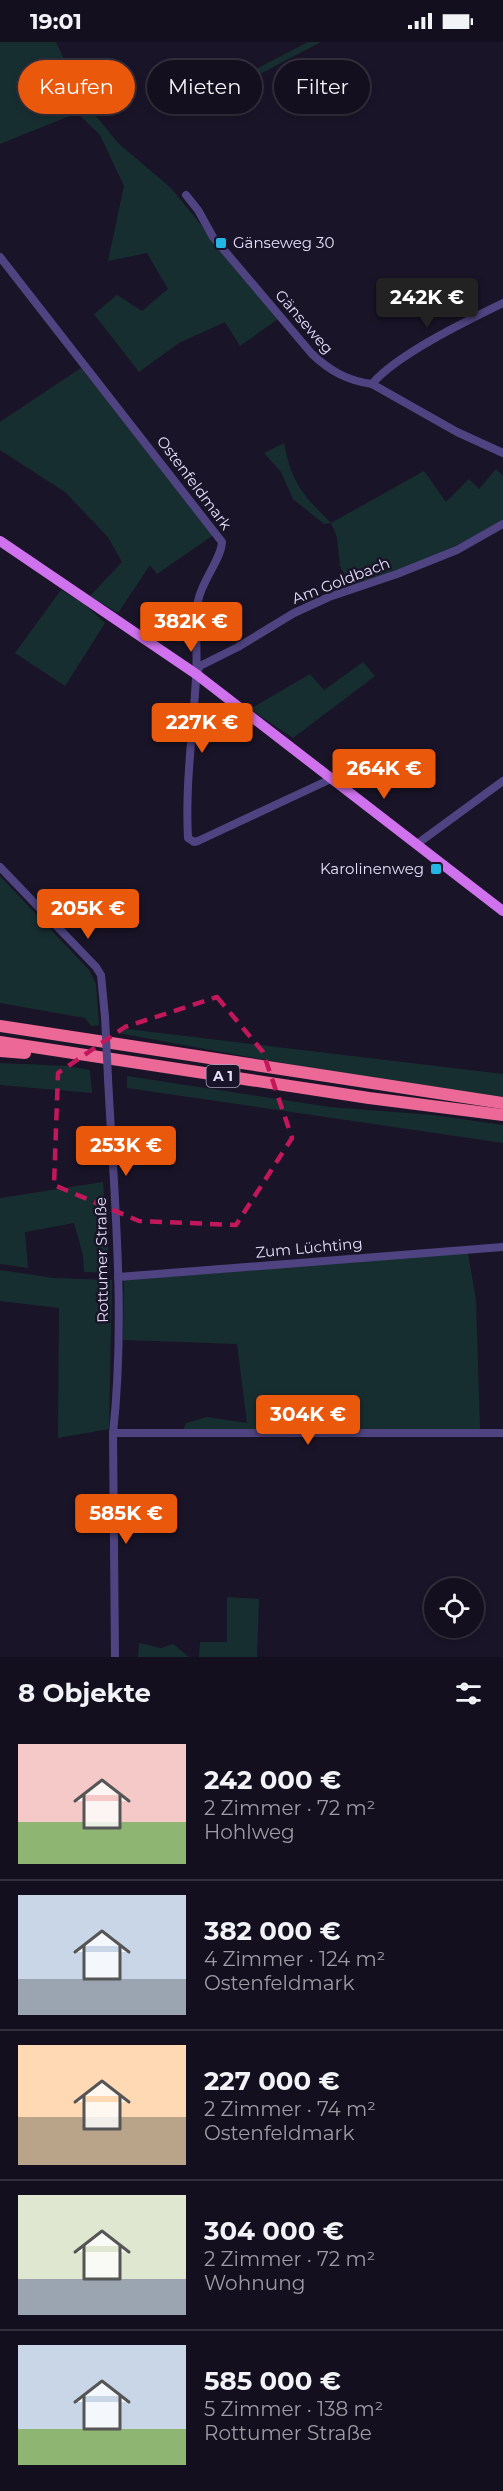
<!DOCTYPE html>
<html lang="de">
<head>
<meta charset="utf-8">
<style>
  body { margin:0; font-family:Montserrat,sans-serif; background:#211d2b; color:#f1f3f6; height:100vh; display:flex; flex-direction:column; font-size:22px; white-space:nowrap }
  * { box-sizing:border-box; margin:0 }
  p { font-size:20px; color:#9d9ca4 }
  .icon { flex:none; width:33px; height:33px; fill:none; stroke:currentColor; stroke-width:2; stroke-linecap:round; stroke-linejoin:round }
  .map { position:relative; height:1615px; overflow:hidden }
  .panel { display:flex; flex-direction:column; background:#140f1e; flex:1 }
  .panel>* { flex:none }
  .hud { position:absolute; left:18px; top:18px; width:468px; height:54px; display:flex; gap:12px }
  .fabs { position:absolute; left:424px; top:1536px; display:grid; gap:12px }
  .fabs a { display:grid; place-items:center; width:60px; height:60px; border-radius:50%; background:#140f1e; box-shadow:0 3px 9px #0003,0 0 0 2px #332f3c; font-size:30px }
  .price { position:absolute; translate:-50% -51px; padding:0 14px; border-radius:6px; background:#ea580c; color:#fff; font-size:20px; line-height:39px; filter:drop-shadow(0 2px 3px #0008) }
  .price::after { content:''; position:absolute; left:50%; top:36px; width:18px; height:14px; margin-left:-9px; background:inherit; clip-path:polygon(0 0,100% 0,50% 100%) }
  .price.current { background:#222; color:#fff }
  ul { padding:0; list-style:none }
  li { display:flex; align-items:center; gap:18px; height:150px; padding:0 18px }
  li+li { border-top:2px solid #332f3c }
  li span { display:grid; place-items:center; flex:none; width:168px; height:120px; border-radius:0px; color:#555 }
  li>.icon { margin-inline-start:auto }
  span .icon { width:72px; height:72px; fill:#fffc; stroke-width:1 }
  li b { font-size:26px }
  h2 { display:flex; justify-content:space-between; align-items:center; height:72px; padding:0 18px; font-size:26px }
  .tag { padding:0 21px; border-radius:27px; background:#140f1e; box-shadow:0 3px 9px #0003,0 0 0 2px #332f3c; font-size:21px; line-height:54px }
  .tag.current { background:#ea580c; color:#fff }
  .status { display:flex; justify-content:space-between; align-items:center; height:42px; padding:0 30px; background:#140f1e; direction:ltr }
  .status svg { height:16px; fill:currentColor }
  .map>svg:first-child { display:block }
</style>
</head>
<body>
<div class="status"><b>19:01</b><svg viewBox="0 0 49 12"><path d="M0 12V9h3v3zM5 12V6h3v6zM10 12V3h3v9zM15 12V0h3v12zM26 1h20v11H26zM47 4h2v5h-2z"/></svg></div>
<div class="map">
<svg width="503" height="1615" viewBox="0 0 503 1615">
  <rect width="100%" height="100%" fill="#1a1428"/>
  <g fill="#172e31">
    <polygon points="0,0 56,0 83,58 118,101 171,146 278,277 240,304 225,280 179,301 139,330 94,272 117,253 142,269 168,247 147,211 108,219 124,144 100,93 77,71 0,102"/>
    <polygon points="308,0 321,0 200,63 196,58"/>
    <polygon points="81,326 215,492 157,532 150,523 118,571 90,554 122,520 108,495 65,450 0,408 0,380"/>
    <path d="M284 401C292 442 302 452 331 481L424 429 446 460 469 437 479 447 496 427 503 434V478L439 513 351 544 340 524 337 495 331 481 324 482 293 457 281 430 264 411Z"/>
    <polygon points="61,548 84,562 105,581 65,644 15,611"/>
    <polygon points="363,620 375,634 293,696 250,667 310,632 324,648"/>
    <polygon points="0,834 89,928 96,942 99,983 91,984 85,976 0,961"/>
    <polygon points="119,986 503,1032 503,1055 365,1036 118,991"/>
    <polygon points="0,1021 68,1024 90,1028 92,1051 0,1043"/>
    <polygon points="127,1034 330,1065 433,1073 503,1083 503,1101 127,1046"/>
    <polygon points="103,1140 110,1231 84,1230 83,1213 74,1181 25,1190 28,1226 0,1222 0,1156"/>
    <polygon points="468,1211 476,1258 480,1387 183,1390 186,1381 207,1375 247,1381 237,1302 123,1298 124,1238"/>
    <polygon points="0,1228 54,1236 112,1238 109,1387 58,1396 59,1266 0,1259"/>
    <polygon points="227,1555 259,1557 257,1615 197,1615 199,1615 200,1600 227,1600"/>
    <polygon points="139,1601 161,1606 173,1602 189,1615 138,1615"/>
  </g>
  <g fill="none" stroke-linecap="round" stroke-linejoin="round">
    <g stroke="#4f4481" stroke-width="8">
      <path d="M186 153 198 168 213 195 312 312C330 329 348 339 372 342L457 390 503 411"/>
      <path d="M0 215 222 500C221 518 202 538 198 559 194 584 198 611 196 636 193 690 185 742 188 796L194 800 198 799 333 736"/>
      <path d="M372 342C396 313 468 278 503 261"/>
      <polyline points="196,632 200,624 238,605 294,571 329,555 397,532 457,508 503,482"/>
      <polyline points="417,802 503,739"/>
      <polyline points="0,825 96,925 101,933 105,975"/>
      <path d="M108 1036C114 1153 126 1274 113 1391L115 1615"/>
      <polyline points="118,1235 503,1205"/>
      <polyline points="113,1391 503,1391"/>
    </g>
    <polyline stroke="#d072ee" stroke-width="10" points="0,499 196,632 503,869"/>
    <g stroke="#ec6896" stroke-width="12">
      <polyline points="0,984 503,1061"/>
      <polyline points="0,1000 369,1056 503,1073"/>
      <polyline points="0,1009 25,1011"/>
    </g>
    <polyline stroke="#4f4481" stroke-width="8" points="105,975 108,1036"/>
  </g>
  <path fill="none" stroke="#c2185b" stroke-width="4.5" stroke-dasharray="12 8" stroke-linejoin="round" d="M217 955 263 1010 292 1096 236 1183 139 1179 54 1143 58 1031 125 985Z"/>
  <g fill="#21b6e4" stroke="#1a1428" stroke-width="2">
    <rect x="215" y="195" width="12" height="12" rx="3"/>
    <rect x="430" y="821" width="12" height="12" rx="3"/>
  </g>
  <g text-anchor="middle" stroke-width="5" stroke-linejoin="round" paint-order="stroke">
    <rect fill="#1a1428" stroke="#a8a1bc" stroke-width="1.5" x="206.5" y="1023" width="33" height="22" rx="4.5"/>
    <g font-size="14" font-weight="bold" fill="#e5defb">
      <text x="223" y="1039">A 1</text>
    </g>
    <g font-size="15" fill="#e5defb" stroke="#1a1428" text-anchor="start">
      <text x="233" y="206">Gänseweg 30</text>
      <text x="424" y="832" text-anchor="end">Karolinenweg</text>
    </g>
    <g font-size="15" fill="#e5defb" stroke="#1a1428">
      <text transform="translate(304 280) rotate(49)" y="5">Gänseweg</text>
      <text transform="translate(194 441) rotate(53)" y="5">Ostenfeldmark</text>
      <text transform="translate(341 539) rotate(-21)" y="5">Am Goldbach</text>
      <text transform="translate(309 1206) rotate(-5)" y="5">Zum Lüchting</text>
      <text transform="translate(102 1218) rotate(-91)" y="5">Rottumer Straße</text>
    </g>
  </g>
</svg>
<div class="fabs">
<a><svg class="icon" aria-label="locate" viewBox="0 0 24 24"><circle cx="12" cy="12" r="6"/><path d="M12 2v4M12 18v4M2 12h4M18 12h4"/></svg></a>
</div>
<b class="price current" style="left:427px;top:287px">242K €</b>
<b class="price" style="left:191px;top:611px">382K €</b>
<b class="price" style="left:202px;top:712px">227K €</b>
<b class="price" style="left:384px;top:758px">264K €</b>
<b class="price" style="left:88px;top:898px">205K €</b>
<b class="price" style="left:126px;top:1135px">253K €</b>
<b class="price" style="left:308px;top:1404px">304K €</b>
<b class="price" style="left:126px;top:1503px">585K €</b>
<div class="hud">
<a class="tag current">Kaufen</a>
<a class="tag">Mieten</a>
<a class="tag">Filter</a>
</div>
</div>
<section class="panel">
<h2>8 Objekte<svg class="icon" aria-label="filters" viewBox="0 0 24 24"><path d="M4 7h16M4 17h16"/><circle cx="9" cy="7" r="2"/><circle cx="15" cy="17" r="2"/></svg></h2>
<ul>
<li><span style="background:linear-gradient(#f6c9c9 65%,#8fb573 0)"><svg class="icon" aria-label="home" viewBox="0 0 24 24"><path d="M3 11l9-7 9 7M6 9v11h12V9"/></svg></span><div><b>242 000 €</b><p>2 Zimmer · 72 m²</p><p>Hohlweg</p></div></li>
<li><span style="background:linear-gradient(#c9d6e8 70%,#9aa5b1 0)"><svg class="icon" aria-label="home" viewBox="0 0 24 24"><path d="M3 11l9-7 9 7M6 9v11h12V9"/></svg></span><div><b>382 000 €</b><p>4 Zimmer · 124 m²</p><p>Ostenfeldmark</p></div></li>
<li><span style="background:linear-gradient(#ffd9b3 60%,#b9a48a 0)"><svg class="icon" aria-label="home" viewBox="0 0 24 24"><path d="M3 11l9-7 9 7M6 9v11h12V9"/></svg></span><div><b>227 000 €</b><p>2 Zimmer · 74 m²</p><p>Ostenfeldmark</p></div></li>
<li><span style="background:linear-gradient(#dfe7d0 70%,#9aa5b1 0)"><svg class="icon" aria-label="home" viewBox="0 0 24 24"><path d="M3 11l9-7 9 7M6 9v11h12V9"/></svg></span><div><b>304 000 €</b><p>2 Zimmer · 72 m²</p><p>Wohnung</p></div></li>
<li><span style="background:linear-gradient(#c9d6e8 70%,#8fb573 0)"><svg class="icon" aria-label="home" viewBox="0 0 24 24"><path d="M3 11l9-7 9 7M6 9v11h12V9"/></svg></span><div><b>585 000 €</b><p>5 Zimmer · 138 m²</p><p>Rottumer Straße</p></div></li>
</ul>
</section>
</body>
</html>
